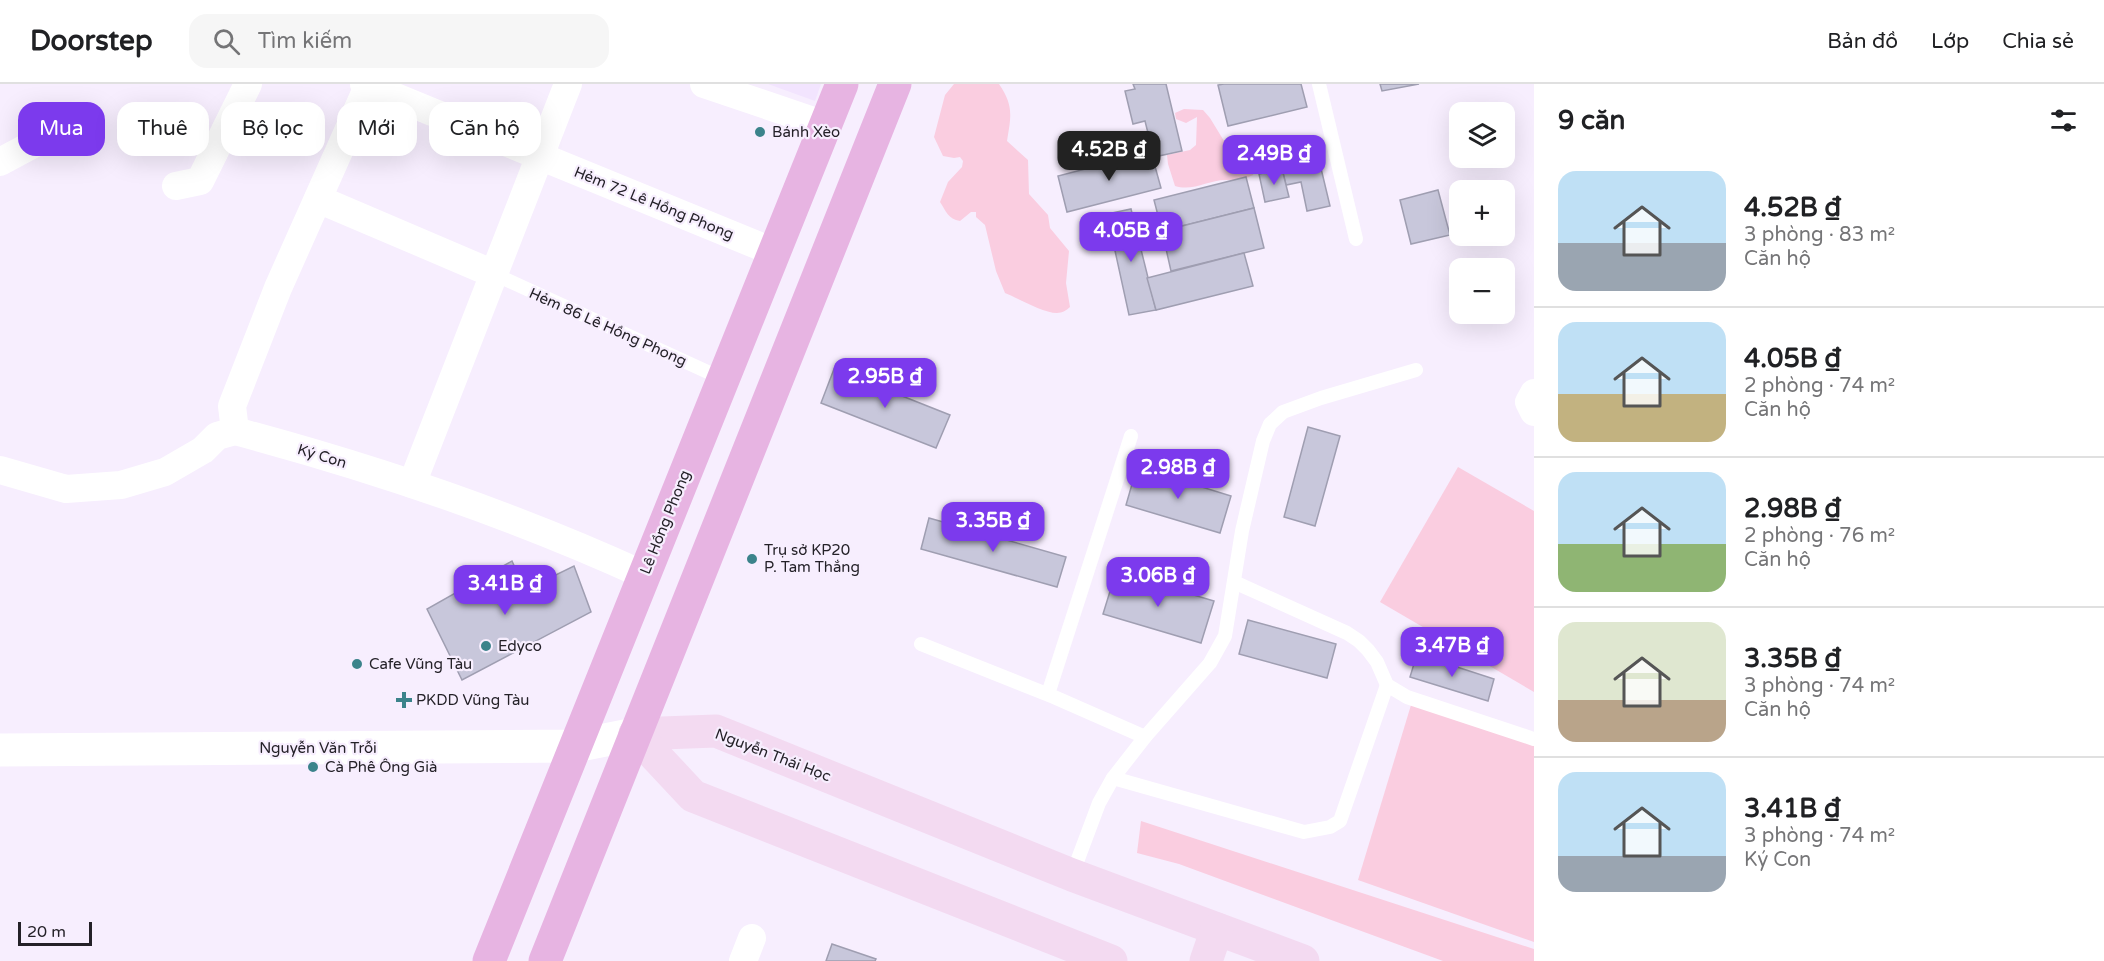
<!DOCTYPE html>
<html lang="vi">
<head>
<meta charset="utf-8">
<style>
  body { margin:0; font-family:"Varela Round",sans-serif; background:#f6f6f6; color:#202124; height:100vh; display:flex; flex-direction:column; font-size:22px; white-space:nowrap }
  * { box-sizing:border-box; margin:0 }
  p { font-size:20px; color:#757577 }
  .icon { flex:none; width:33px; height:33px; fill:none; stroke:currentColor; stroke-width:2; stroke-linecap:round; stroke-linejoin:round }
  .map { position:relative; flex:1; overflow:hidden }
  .drawer { display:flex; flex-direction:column; background:#fff; width:570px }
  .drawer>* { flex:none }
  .top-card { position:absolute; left:18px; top:18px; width:570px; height:54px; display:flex; gap:12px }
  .tools { position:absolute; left:1449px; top:18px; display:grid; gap:12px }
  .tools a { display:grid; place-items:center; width:66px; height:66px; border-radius:12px; background:#fff; box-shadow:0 6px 24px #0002; font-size:30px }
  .scale { position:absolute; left:18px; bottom:15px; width:74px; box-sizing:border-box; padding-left:6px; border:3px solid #242128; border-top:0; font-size:16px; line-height:21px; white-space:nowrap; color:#242128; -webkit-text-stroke:4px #f7eefe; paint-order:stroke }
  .price { position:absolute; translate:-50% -51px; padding:0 14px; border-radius:12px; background:#7c3aed; color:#fff; font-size:20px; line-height:39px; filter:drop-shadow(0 2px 3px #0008) }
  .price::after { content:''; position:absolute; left:50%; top:36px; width:18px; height:14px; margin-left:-9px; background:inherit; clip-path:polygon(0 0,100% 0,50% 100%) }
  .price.active { background:#222; color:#fff }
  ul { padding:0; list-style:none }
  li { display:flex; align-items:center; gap:18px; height:150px; padding:0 24px }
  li+li { border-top:2px solid #e0e0e0 }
  li span { display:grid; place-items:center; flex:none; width:168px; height:120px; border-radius:18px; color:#555 }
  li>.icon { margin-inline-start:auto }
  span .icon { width:72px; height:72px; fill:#fffc; stroke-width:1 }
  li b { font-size:26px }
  h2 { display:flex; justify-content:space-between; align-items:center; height:72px; padding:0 24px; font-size:26px }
  .pill { padding:0 21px; border-radius:18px; background:#fff; box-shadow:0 6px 24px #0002; font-size:21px; line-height:54px }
  .pill.active { background:#7c3aed; color:#fff }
  header { display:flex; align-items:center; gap:36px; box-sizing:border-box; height:84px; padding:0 30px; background:#fff; border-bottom:2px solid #e0e0e0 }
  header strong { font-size:28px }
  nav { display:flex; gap:33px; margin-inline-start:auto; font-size:21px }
  .search { width:420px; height:54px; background:#f6f6f6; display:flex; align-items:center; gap:15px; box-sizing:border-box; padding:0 21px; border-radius:18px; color:#757577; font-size:22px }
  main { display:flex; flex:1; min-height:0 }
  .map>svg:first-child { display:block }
</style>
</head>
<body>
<header>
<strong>Doorstep</strong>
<div class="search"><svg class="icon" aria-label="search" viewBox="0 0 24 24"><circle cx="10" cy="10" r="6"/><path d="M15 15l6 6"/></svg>Tìm kiếm</div>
<nav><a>Bản đồ</a><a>Lớp</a><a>Chia sẻ</a></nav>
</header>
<main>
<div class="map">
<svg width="1534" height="877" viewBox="0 0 1534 877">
  <rect width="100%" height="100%" fill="#f7eefe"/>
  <polygon fill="#f2e4fe" points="768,0 821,0 815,17"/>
  <g fill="#facde0">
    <path d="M954 0H999C1014 22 1011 32 1007 57L1028 76 1029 110 1048 131 1050 144 1069 167 1066 199 1070 223C1067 226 1062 229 1057 229 1043 229 1018 214 1005 209L996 187 985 141 976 133V128H971L960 137C948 135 946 127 940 118L948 98 962 83 963 77 960 73 954 74 943 72 934 53 945 11Z"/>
    <path d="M1184 25 1203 26 1210 34 1224 57 1251 64 1258 76 1253 91 1238 98C1214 90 1197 109 1175 102L1168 80 1167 71 1190 66 1196 61 1197 33 1186 39 1176 35 1175 29Z"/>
    <polygon points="1458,383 1534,427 1534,608 1380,518"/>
    <polygon points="1411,621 1534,660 1534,858 1358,796"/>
    <polygon points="1141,737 1534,865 1534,877 1443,877 1179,780 1137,769"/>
  </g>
  <g fill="#c8c7db" stroke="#9f9eb1" stroke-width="1.5">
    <polygon points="1133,0 1166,0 1182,67 1154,73 1145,37 1133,40 1125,7 1135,5"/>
    <polygon points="1224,0 1301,0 1307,23 1228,42 1218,1"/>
    <polygon points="1380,0 1419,0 1382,7"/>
    <polygon points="1151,68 1161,104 1067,128 1058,92"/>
    <polygon points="1319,76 1330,122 1307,127 1301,98 1286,101 1282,85"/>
    <polygon points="1282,85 1289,113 1265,118 1259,90"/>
    <polygon points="1246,93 1254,124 1162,147 1154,116"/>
    <polygon points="1438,106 1450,151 1411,160 1400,116"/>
    <polygon points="1254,124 1264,164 1171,187 1162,147"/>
    <polygon points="1131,125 1156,226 1129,231 1107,130"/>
    <polygon points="1244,169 1253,202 1156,226 1147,194"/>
    <polygon points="834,285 950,331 936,364 821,319"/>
    <polygon points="1308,343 1340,352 1315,442 1284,433"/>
    <polygon points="1137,383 1231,412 1220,449 1126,421"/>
    <polygon points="929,434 1066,473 1057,503 921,465"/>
    <polygon points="512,477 525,506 574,482 591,528 462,596 427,525"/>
    <polygon points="1116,488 1214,517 1201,559 1103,530"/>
    <polygon points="1248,536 1336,560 1327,594 1239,570"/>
    <polygon points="1417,570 1494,595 1488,617 1410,593"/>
    <polygon points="832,860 876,875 875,877 826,877"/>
  </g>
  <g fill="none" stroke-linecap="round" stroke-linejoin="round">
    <g stroke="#fff" stroke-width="14">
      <polyline points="1319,0 1356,155"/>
      <polyline points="494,190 723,295"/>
      <polyline points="1234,498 1347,549 1359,557 1368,566 1377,578 1387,601 1407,613 1534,655"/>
      <polyline points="921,560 1054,613 1145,653"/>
      <polyline points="1048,610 1131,352"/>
      <polyline points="1113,694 1304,748 1330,743 1340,737 1387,601"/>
      <polyline points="1072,791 1099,719 1113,694 1145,653 1210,579 1225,552 1242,447 1263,357 1270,340 1283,328 1321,314 1416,286"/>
    </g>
    <g stroke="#fff" stroke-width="28">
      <polyline points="364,0 774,168"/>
      <polyline points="704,0 825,41"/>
      <polyline points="0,78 56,48"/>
      <polyline points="176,102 200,97 248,0"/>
      <polyline points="318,115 494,190"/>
      <polyline points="1534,309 1529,318 1534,328"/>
      <polyline points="235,347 232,322 278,204 369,0"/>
      <path d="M0 386 66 405 121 401 165 388 203 366 217 352 235 347C374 384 513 431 644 491"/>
      <polyline points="412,400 568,0"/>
      <polyline points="743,877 752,854"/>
    </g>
    <polyline stroke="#fff" stroke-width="33" points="0,666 575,662 635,650"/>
    <g stroke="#f3daf1" stroke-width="33">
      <polyline points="635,650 716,647 1072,791 1303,877"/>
      <polyline points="635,650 693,712 1111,877"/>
      <polyline points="1206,877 1217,845"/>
    </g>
    <g stroke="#e7b4e2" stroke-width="33">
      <polyline points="489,877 842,0"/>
      <polyline points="545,877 895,0"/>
    </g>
  </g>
  <g fill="#3b838b" stroke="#f7eefe" stroke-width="2">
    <circle cx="760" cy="48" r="6"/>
    <circle cx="752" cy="475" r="6"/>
    <circle cx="486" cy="562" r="6"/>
    <circle cx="357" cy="580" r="6"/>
    <path d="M401 607h6v6h6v6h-6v6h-6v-6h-6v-6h6z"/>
    <circle cx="313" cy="683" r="6"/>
  </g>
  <g text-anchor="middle" stroke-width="4.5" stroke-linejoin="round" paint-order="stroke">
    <g font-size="15" fill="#242128" stroke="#f7eefe" text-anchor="start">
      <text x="772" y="53">Bánh Xèo</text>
      <text x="764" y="471">Trụ sở KP20<tspan x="764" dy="17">P. Tam Thắng</tspan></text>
      <text x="498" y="567">Edyco</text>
      <text x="369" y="585">Cafe Vũng Tàu</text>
      <text x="416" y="621">PKDD Vũng Tàu</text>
      <text x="325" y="688">Cà Phê Ông Già</text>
    </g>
    <g font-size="15" fill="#242128" stroke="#f7eefe">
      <text transform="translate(654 119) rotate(22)" y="5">Hẻm 72 Lê Hồng Phong</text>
      <text transform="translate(608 243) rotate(24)" y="5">Hẻm 86 Lê Hồng Phong</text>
      <text transform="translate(322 372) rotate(17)" y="5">Ký Con</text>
      <text transform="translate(665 438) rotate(-68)" y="5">Lê Hồng Phong</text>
      <text x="318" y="669">Nguyễn Văn Trỗi</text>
      <text transform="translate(773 671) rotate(21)" y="5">Nguyễn Thái Học</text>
    </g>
  </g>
</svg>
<div class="tools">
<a><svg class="icon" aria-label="layers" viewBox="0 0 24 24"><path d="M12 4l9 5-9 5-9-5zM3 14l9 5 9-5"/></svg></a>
<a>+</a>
<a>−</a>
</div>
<div class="scale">20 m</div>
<b class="price active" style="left:1109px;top:98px">4.52B ₫</b>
<b class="price" style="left:1274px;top:102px">2.49B ₫</b>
<b class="price" style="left:1131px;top:179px">4.05B ₫</b>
<b class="price" style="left:885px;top:325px">2.95B ₫</b>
<b class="price" style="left:1178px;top:416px">2.98B ₫</b>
<b class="price" style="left:993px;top:469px">3.35B ₫</b>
<b class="price" style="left:1158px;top:524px">3.06B ₫</b>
<b class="price" style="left:505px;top:532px">3.41B ₫</b>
<b class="price" style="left:1452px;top:594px">3.47B ₫</b>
<div class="top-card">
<a class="pill active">Mua</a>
<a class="pill">Thuê</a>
<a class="pill">Bộ lọc</a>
<a class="pill">Mới</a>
<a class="pill">Căn hộ</a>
</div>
</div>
<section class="drawer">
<h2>9 căn<svg class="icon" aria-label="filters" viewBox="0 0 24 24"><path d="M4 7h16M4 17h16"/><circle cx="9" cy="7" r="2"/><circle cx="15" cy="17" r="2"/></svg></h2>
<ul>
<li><span style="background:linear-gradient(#bfe0f5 60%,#9aa5b1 0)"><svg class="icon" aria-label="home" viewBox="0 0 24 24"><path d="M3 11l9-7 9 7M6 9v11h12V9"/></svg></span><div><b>4.52B ₫</b><p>3 phòng · 83 m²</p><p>Căn hộ</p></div></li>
<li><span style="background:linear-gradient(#bfe0f5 60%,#c2b280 0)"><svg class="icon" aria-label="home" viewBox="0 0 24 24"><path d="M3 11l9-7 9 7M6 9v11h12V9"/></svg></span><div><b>4.05B ₫</b><p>2 phòng · 74 m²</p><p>Căn hộ</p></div></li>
<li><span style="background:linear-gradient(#bfe0f5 60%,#8fb573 0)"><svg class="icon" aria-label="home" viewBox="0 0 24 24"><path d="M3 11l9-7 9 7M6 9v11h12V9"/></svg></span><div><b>2.98B ₫</b><p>2 phòng · 76 m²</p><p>Căn hộ</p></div></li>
<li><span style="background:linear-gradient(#dfe7d0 65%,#b9a48a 0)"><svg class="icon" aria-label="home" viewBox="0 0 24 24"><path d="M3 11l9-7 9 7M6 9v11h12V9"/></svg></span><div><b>3.35B ₫</b><p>3 phòng · 74 m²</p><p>Căn hộ</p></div></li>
<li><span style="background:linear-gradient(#bfe0f5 70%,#9aa5b1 0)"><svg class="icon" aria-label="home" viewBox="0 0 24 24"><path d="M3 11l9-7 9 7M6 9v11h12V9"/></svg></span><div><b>3.41B ₫</b><p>3 phòng · 74 m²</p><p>Ký Con</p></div></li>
</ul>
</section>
</main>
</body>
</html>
